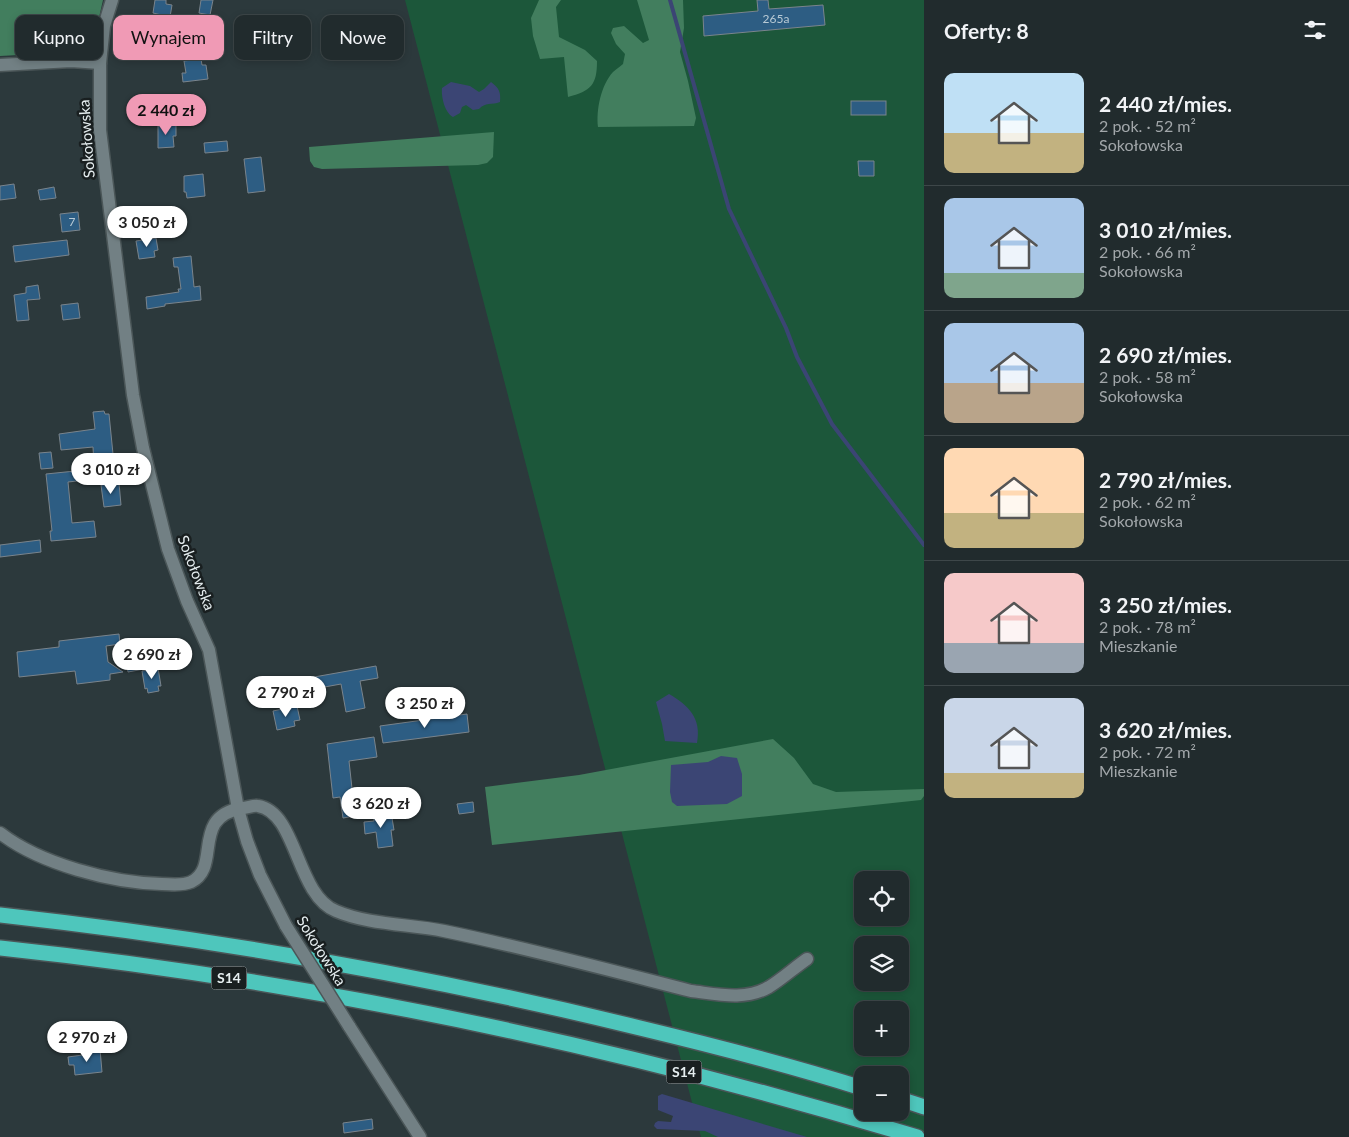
<!DOCTYPE html>
<html lang="pl">
<head>
<meta charset="utf-8">
<style>
  body { margin:0; font-family:Lato,sans-serif; background:#293335; color:#f1f3f6; height:100vh; display:flex; flex-direction:column; font-size:19px; white-space:nowrap }
  * { box-sizing:border-box; margin:0 }
  p { font-size:16px; color:#a2a7aa }
  .icon { flex:none; width:28px; height:28px; fill:none; stroke:currentColor; stroke-width:2; stroke-linecap:round; stroke-linejoin:round }
  .map { position:relative; flex:1; overflow:hidden }
  .panel { display:flex; flex-direction:column; background:#212b2d; width:425px }
  .panel>* { flex:none }
  .guide { position:absolute; left:15px; top:15px; width:475px; height:45px; display:flex; gap:10px }
  .tools { position:absolute; left:854px; top:871px; display:grid; gap:10px }
  .tools a { display:grid; place-items:center; width:55px; height:55px; border-radius:10px; background:#212b2d; box-shadow:0 2px 8px #0003,0 0 0 1px #3e4749; font-size:25px }
  .price { position:absolute; translate:-50% -42px; padding:0 11px; border-radius:18px; background:#fff; color:#222; font-size:16px; line-height:32px; filter:drop-shadow(0 1px 2px #0008) }
  .price::after { content:''; position:absolute; left:50%; top:30px; width:15px; height:11px; margin-left:-8px; background:inherit; clip-path:polygon(0 0,100% 0,50% 100%) }
  .price.on { background:#f09ab5; color:#111 }
  ul { padding:0; list-style:none }
  li { display:flex; align-items:center; gap:15px; height:125px; padding:0 20px }
  li+li { border-top:1px solid #3e4749 }
  li span { display:grid; place-items:center; flex:none; width:140px; height:100px; border-radius:10px; color:#555 }
  li>.icon { margin-inline-start:auto }
  span .icon { width:60px; height:60px; fill:#fffc; stroke-width:1 }
  li b { font-size:21px }
  h2 { display:flex; justify-content:space-between; align-items:center; height:60px; padding:0 20px; font-size:21px }
  .pill { padding:0 18px; border-radius:10px; background:#212b2d; box-shadow:0 2px 8px #0003,0 0 0 1px #3e4749; font-size:18px; line-height:45px }
  .pill.on { background:#f09ab5; color:#111 }
  main { display:flex; flex:1; min-height:0 }
  .map>svg:first-child { display:block }
</style>
</head>
<body>
<main>
<div class="map">
<svg width="924" height="1137" viewBox="0 0 924 1137">
  <rect width="100%" height="100%" fill="#2c393c"/>
  <path fill="#1c573a" fill-rule="evenodd" d="M405 0H924V1137H701ZM862 880H900V918H862ZM862 945H900V982H862ZM862 1010H900V1048H862ZM862 1075H900V1112H862Z"/>
  <g fill="#427e5e">
    <polygon points="0,0 103,0 98,22 97,43 93,51 0,56"/>
    <path d="M539 0H561L556 7 559 37 585 50 597 61C597 85 591 91 568 97L564 57 540 59 533 36 531 18Z"/>
    <path d="M637 0H683L684 28 680 52 688 81 696 118 694 126 598 127C596 110 601 85 613 72 616 69 620 67 623 64L625 54 616 44 611 33 613 28 624 26 643 43 649 40Z"/>
    <polygon points="494,132 493,157 487,163 478,165 322,169 314,167 310,161 309,147"/>
    <polygon points="773,739 794,758 813,784 836,792 924,789 924,796 921,800 492,845 485,787 579,775"/>
  </g>
  <g fill="#3b4574">
    <path d="M451 82 470 86 479 92 484 89 491 82C499 88 501 92 500 102 492 105 485 102 479 109L473 110 466 105 462 107 460 113 453 117C445 113 441 97 442 88Z"/>
    <path d="M669 694C688 705 702 718 697 743L665 741 662 724 656 702Z"/>
    <polygon points="721,756 737,758 742,774 742,796 727,804 677,806 672,802 670,792 671,765 708,762"/>
    <polygon points="662,1094 807,1137 718,1137 705,1131 657,1129 654,1126 655,1123 658,1121 671,1122 673,1116 658,1110 658,1096"/>
  </g>
  <g fill="none" stroke-linecap="round" stroke-linejoin="round">
    <polyline stroke="#3b4574" stroke-width="4" points="670,0 729,209 786,328 797,357 832,424 924,545"/>
  </g>
  <g fill="#2d5d83" stroke="#7a848c">
    <polygon points="155,0 166,0 166,4 172,5 170,17 153,13"/>
    <polygon points="201,0 213,0 210,15 199,13"/>
    <polygon points="757,0 768,0 769,9 823,5 825,25 704,36 703,16 758,11"/>
    <polygon points="204,30 205,39 177,41 176,32"/>
    <polygon points="201,59 202,65 206,65 208,79 183,82 182,73 186,73 184,61"/>
    <rect x="851" y="101" width="35" height="14"/>
    <polygon points="176,125 176,136 173,136 174,147 158,148 158,126"/>
    <polygon points="227,141 228,151 205,153 204,143"/>
    <polygon points="261,157 265,191 248,193 244,159"/>
    <polygon points="858,161 874,161 874,176 859,176"/>
    <polygon points="203,174 205,196 187,198 186,192 184,192 184,176"/>
    <polygon points="14,184 16,198 0,200 0,186"/>
    <polygon points="54,187 56,198 40,200 38,190"/>
    <polygon points="78,212 80,230 62,232 60,214"/>
    <polygon points="156,238 158,250 154,251 155,257 139,259 136,241"/>
    <polygon points="67,240 69,255 15,262 13,246"/>
    <polygon points="191,256 194,287 200,286 201,300 165,304 165,306 147,309 146,297 179,292 178,289 181,289 178,267 174,267 173,258"/>
    <polygon points="38,285 40,299 27,300 29,320 17,321 14,295 26,293 26,287"/>
    <polygon points="78,303 80,318 63,320 61,305"/>
    <polygon points="104,411 105,414 109,414 114,464 94,466 93,447 61,450 59,434 95,429 93,412"/>
    <polygon points="51,452 53,468 41,469 39,453"/>
    <polygon points="95,469 96,479 68,482 72,523 94,521 96,537 51,541 50,531 52,531 46,474"/>
    <polygon points="119,483 121,505 104,507 101,485"/>
    <polygon points="40,540 41,552 0,557 0,545"/>
    <polygon points="119,634 120,644 106,646 108,662 123,672 110,674 110,680 77,684 75,671 19,677 17,652 59,647 59,641"/>
    <polygon points="141,649 144,669 128,672 125,651"/>
    <polygon points="376,666 378,678 360,681 365,708 346,712 341,684 319,688 320,692 288,697 286,682"/>
    <polygon points="158,668 161,686 158,686 159,691 148,693 147,688 145,689 142,671"/>
    <polygon points="297,706 300,720 294,721 295,726 277,730 273,711"/>
    <polygon points="467,714 469,732 383,743 380,726"/>
    <polygon points="374,737 377,757 349,761 355,816 343,818 340,797 333,798 327,744"/>
    <polygon points="473,802 474,812 459,814 457,804"/>
    <polygon points="389,811 390,819 392,818 394,830 391,830 393,846 378,848 376,832 365,834 364,822 374,821 373,813"/>
    <polygon points="100,1049 102,1072 75,1075 74,1065 69,1065 68,1057 90,1054 90,1050"/>
    <polygon points="372,1119 373,1129 344,1133 343,1123"/>
  </g>
  <g fill="none" stroke-linecap="round" stroke-linejoin="round">
    <defs>
      <g id="minor">
        <polyline points="112,0 104,26 100,63 100,130 133,395 143,448 168,549 187,601 209,650 238,809 247,841 260,875 286,926"/>
        <polyline points="0,65 71,61 100,63"/>
        <path d="M0 833C40 864 112 883 162 884 171 884 182 886 191 882 222 867 190 817 242 808 247 808 254 805 258 806 297 812 296 895 336 911 369 925 409 924 444 931 527 948 609 970 691 991 717 994 745 1001 769 987 782 979 794 968 807 959"/>
        <polyline points="349,1026 420,1137"/>
      </g>
      <g id="highway">
        <path d="M0 915C216 939 429 976 640 1028 715 1046 789 1065 862 1088"/>
        <path d="M0 948C310 981 618 1046 917 1137"/>
        <polyline points="900,1099 924,1107"/>
      </g>
    </defs>
    <use href="#minor" stroke="#4b5658" stroke-width="15"/>
    <use href="#highway" stroke="#4b5658" stroke-width="18"/>
    <use href="#minor" stroke="#728084" stroke-width="12"/>
    <use href="#highway" stroke="#4ec6bc" stroke-width="15"/>
    <defs>
      <polyline id="minor-bridge" points="286,926 349,1026"/>
    </defs>
    <use href="#minor-bridge" stroke="#4b5658" stroke-width="15" stroke-linecap="butt"/>
    <use href="#minor-bridge" stroke="#728084" stroke-width="12"/>
  </g>
  <g text-anchor="middle" stroke-width="5" stroke-linejoin="round" paint-order="stroke">
    <g font-size="12" fill="#b8cad5">
      <text x="776" y="23">265a</text>
      <text x="72" y="226">7</text>
    </g>
    <g fill="#191f20" stroke="#a8b0b2" stroke-width="1">
      <rect x="211.5" y="966.5" width="35" height="23" rx="4"/>
      <rect x="666.5" y="1060.5" width="35" height="23" rx="4"/>
    </g>
    <g font-size="14" font-weight="bold" fill="#e6eef0">
      <text x="229" y="983">S14</text>
      <text x="684" y="1077">S14</text>
    </g>
    <g font-size="15" fill="#e6eef0" stroke="#191f20">
      <text transform="translate(87 139) rotate(-94)" y="5">Sokołowska</text>
      <text transform="translate(196 573) rotate(69)" y="5">Sokołowska</text>
      <text transform="translate(321 951) rotate(58)" y="5">Sokołowska</text>
    </g>
  </g>
</svg>
<div class="tools">
<a><svg class="icon" aria-label="locate" viewBox="0 0 24 24"><circle cx="12" cy="12" r="6"/><path d="M12 2v4M12 18v4M2 12h4M18 12h4"/></svg></a>
<a><svg class="icon" aria-label="layers" viewBox="0 0 24 24"><path d="M12 4l9 5-9 5-9-5zM3 14l9 5 9-5"/></svg></a>
<a>+</a>
<a>−</a>
</div>
<b class="price on" style="left:166px;top:136px">2 440 zł</b>
<b class="price" style="left:147px;top:248px">3 050 zł</b>
<b class="price" style="left:111px;top:495px">3 010 zł</b>
<b class="price" style="left:152px;top:680px">2 690 zł</b>
<b class="price" style="left:286px;top:718px">2 790 zł</b>
<b class="price" style="left:425px;top:729px">3 250 zł</b>
<b class="price" style="left:381px;top:829px">3 620 zł</b>
<b class="price" style="left:87px;top:1063px">2 970 zł</b>
<div class="guide">
<a class="pill">Kupno</a>
<a class="pill on">Wynajem</a>
<a class="pill">Filtry</a>
<a class="pill">Nowe</a>
</div>
</div>
<section class="panel">
<h2>Oferty: 8<svg class="icon" aria-label="filters" viewBox="0 0 24 24"><path d="M4 7h16M4 17h16"/><circle cx="9" cy="7" r="2"/><circle cx="15" cy="17" r="2"/></svg></h2>
<ul>
<li><span style="background:linear-gradient(#bfe0f5 60%,#c2b280 0)"><svg class="icon" aria-label="home" viewBox="0 0 24 24"><path d="M3 11l9-7 9 7M6 9v11h12V9"/></svg></span><div><b>2 440 zł/mies.</b><p>2 pok. · 52 m²</p><p>Sokołowska</p></div></li>
<li><span style="background:linear-gradient(#a9c7e8 75%,#7fa58c 0)"><svg class="icon" aria-label="home" viewBox="0 0 24 24"><path d="M3 11l9-7 9 7M6 9v11h12V9"/></svg></span><div><b>3 010 zł/mies.</b><p>2 pok. · 66 m²</p><p>Sokołowska</p></div></li>
<li><span style="background:linear-gradient(#a9c7e8 60%,#b9a48a 0)"><svg class="icon" aria-label="home" viewBox="0 0 24 24"><path d="M3 11l9-7 9 7M6 9v11h12V9"/></svg></span><div><b>2 690 zł/mies.</b><p>2 pok. · 58 m²</p><p>Sokołowska</p></div></li>
<li><span style="background:linear-gradient(#ffd9b3 65%,#c2b280 0)"><svg class="icon" aria-label="home" viewBox="0 0 24 24"><path d="M3 11l9-7 9 7M6 9v11h12V9"/></svg></span><div><b>2 790 zł/mies.</b><p>2 pok. · 62 m²</p><p>Sokołowska</p></div></li>
<li><span style="background:linear-gradient(#f6c9c9 70%,#9aa5b1 0)"><svg class="icon" aria-label="home" viewBox="0 0 24 24"><path d="M3 11l9-7 9 7M6 9v11h12V9"/></svg></span><div><b>3 250 zł/mies.</b><p>2 pok. · 78 m²</p><p>Mieszkanie</p></div></li>
<li><span style="background:linear-gradient(#c9d6e8 75%,#c2b280 0)"><svg class="icon" aria-label="home" viewBox="0 0 24 24"><path d="M3 11l9-7 9 7M6 9v11h12V9"/></svg></span><div><b>3 620 zł/mies.</b><p>2 pok. · 72 m²</p><p>Mieszkanie</p></div></li>
</ul>
</section>
</main>
</body>
</html>
